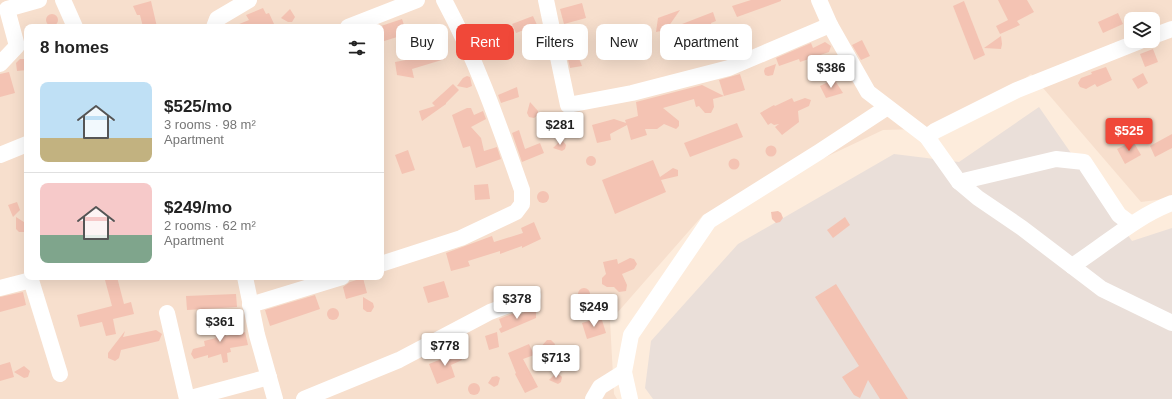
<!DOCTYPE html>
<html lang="en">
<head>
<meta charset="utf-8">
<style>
  body { margin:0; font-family:Helvetica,sans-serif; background:#f2f2f2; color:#222; height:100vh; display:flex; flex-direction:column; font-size:15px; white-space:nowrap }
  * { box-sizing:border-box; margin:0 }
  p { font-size:13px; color:#767676 }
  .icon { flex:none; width:22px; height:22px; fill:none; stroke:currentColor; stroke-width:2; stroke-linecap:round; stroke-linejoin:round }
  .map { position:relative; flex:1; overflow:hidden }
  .panel { position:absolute; left:24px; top:24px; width:360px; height:256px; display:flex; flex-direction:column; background:#fff; border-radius:8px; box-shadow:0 4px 16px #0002 }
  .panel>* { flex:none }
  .top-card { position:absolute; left:396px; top:24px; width:380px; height:36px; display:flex; gap:8px }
  .tools { position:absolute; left:1124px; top:12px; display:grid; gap:8px }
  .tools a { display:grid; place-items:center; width:36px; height:36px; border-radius:8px; background:#fff; box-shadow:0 4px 16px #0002; font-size:20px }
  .price { position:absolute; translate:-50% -34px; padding:0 9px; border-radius:4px; background:#fff; color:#222; font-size:13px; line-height:26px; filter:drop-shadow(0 1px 2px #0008) }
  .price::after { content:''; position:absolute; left:50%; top:24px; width:12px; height:9px; margin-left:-6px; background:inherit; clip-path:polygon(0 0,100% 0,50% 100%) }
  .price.selected { background:#f04839; color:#fff }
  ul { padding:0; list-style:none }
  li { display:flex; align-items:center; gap:12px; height:100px; padding:0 16px }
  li+li { border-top:1px solid #e0e0e0 }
  li span { display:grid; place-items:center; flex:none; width:112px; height:80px; border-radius:8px; color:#555 }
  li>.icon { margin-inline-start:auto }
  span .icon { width:48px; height:48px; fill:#fffc; stroke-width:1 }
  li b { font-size:17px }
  h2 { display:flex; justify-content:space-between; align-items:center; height:48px; padding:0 16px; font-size:17px }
  .chip { padding:0 14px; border-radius:8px; background:#fff; box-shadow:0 4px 16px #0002; font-size:14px; line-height:36px }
  .chip.selected { background:#f04839; color:#fff }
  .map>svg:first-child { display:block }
</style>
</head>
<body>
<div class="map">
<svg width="1172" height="399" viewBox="0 0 1172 399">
  <rect width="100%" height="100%" fill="#fdecdc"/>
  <path fill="#f7dfcd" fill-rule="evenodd" d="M0 0H1172V198L1141 202 1031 74 959 128 883 130 703 215 610 321 614 394 617 399H0ZM1131 19H1153V41H1131ZM27 27H381V277H27Z"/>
  <polygon fill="#eadfd9" points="1039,107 1132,241 1172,228 1172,399 653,399 645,388 651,341 738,244 894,154 959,162"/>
  <g fill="#f4c3b3">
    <polygon points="751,0 781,0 781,1 737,17 732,6"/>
    <polygon points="998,0 1027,0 1034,12 1017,21 1020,25 1000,34 996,26 1008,20"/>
    <polygon points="151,1 157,27 143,27 140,15 137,15 133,6"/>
    <polygon points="964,1 985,55 974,60 953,6"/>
    <polygon points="582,3 586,18 564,24 560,9"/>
    <polygon points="263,8 266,14 269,13 274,24 266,27 232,27 249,20 246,15"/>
    <polygon points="290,9 295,17 292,22 288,22 281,18"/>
    <polygon points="680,10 666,30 656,32 658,18"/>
    <polygon points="713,12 716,21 711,23 715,38 703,41 698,47 690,43 670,49 664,31"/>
    <polygon points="1118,13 1123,24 1103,33 1098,22"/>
    <circle cx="52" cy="20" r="6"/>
    <polygon points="533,16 537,25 516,33 512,24"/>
    <polygon points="402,19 407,34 381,42 381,26"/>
    <polygon points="430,26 436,26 439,32 432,41 425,33"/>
    <polygon points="487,35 496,49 481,55 474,39"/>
    <polygon points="1001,36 1002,44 1001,49 984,48"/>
    <polygon points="862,40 870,56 861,60 852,45"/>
    <polygon points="825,42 831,46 829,52 800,62 799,59 779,66 776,58 811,43 813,48"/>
    <circle cx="638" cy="54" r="6"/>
    <polygon points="1153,49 1158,62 1145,67 1140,54"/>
    <polygon points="435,51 436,55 443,53 445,59 412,69 414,78 397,75 395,62 422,57 422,56"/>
    <polygon points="577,53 582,66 570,68 567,55"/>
    <polygon points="20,59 27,59 27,70 17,71 16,63"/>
    <polygon points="776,64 773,75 768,76 765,75 764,71 765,68"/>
    <polygon points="1106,67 1112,80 1097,87 1095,84 1086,89 1080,87 1078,83 1081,78 1092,74 1091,72"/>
    <polygon points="9,72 15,93 0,97 0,74"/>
    <polygon points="1143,73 1148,83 1138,89 1132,79"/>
    <polygon points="740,74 745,90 742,91 713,99 714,107 711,113 705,113 699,106 696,107 694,99 663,108 679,121 679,126 676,129 664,124 657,129 645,129 647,135 631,140 627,125 610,134 611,140 597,143 592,125 614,119 626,123 625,120 638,116 636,102 702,85 724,96 719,80"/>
    <polygon points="467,76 470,77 472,86 467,88 457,86 463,78"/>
    <polygon points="834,79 843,93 826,98 820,86"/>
    <polygon points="453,84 459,90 446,103 446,104 422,121 419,111 435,106 432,103"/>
    <polygon points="517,87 519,97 501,103 498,95"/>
    <polygon points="792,98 794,102 805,98 811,100 809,106 798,111 799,122 782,135 775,127 779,124 774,125 771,123 768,125 760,113 774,105 775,106"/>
    <polygon points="530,102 538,111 538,115 534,118 529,117 527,113"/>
    <polygon points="467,108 471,108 474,115 483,111 486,119 471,127 481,138 484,151 497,147 501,159 476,168 470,146 463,148 452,115"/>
    <polygon points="737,123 743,137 690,157 684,143"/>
    <polygon points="519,130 525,149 540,143 544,153 522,162 512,133"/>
    <polygon points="1172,134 1172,148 1155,157 1150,146"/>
    <polygon points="560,141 563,141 566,145 565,149 562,151 553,148"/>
    <polygon points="1133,141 1141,155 1125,164 1117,149"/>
    <circle cx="771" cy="151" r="5.5"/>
    <polygon points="408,150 415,170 402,174 395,155"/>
    <circle cx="591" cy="161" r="5"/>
    <circle cx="734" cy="164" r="5.5"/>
    <polygon points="653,160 660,177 673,168 678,170 678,176 661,180 666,192 615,214 602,180"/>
    <polygon points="488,184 490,199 475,200 474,185"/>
    <circle cx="543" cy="197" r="6"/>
    <polygon points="17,202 20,210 13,217 8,205"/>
    <polygon points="778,211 781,213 783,218 780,222 776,223 772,219 771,212"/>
    <polygon points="16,217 27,224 27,229 24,232 19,232 16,229"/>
    <polygon points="845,217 850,225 833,238 827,230"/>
    <polygon points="534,222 541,239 522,248 522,246 500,254 500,251 468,261 470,266 451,271 446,253 492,236 494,242 523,233 521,228"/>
    <polygon points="630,258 634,259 637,264 634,269 622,274 627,285 626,291 619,292 614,287 607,287 602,284 602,278 606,274 603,262 617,259 618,264"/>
    <polygon points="117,277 124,304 131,302 134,314 113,319 116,334 106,336 102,322 80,327 77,315 112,306 105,280"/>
    <polygon points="363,278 367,293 346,299 343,287 350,282"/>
    <polygon points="444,281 449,297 428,303 423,287"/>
    <polygon points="836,284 908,399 880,399 868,380 860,398 854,395 842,377 859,366 815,297"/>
    <circle cx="584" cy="294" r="6"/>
    <polygon points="23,292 26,305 0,312 0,297"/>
    <polygon points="236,294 237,307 187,310 186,296"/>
    <polygon points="315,295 320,309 270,326 265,310"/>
    <polygon points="363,297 373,303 374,307 371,312 367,312 363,309"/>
    <circle cx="333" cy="314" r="6"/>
    <polygon points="529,309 533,309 536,311 536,318 501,333 499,329 502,327 499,319 520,311 521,314"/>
    <polygon points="601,317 606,333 587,339 582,323"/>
    <polygon points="218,318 225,325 226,336 245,332 248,345 230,348 231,352 227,353 228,362 223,363 221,354 208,358 208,355 194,359 191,354 193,349 205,346 204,341 216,338 213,325"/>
    <polygon points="156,330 162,334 159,341 121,350 119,358 115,361 108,358 108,353 125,331 123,337"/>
    <polygon points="497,332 499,347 489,350 485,336"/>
    <polygon points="547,340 551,340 555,344 553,349 550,351 539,349"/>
    <polygon points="529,344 534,355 523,359 538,387 525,393 515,374 516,373 508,353"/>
    <polygon points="456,347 462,360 451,365 455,377 437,384 429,364 449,356 447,352"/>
    <polygon points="10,362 14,377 0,381 0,365"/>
    <polygon points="24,366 30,371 28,377 24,378 14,372"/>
    <polygon points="555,374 560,375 562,377 561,382 558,384 549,380"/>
    <polygon points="497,376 500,378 498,385 494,387 488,383 492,377"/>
    <circle cx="474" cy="389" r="6"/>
  </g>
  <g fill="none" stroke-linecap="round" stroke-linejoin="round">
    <g stroke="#fff" stroke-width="16">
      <polyline points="63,0 75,27"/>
      <polyline points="546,0 568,105 632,93 729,68 830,25"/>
      <polyline points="819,0 830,25 868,92 927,137 935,131 1017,90 1140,41"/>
      <polyline points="214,27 217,19 249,0"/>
      <polyline points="348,27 417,0"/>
      <polyline points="1153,36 1172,29"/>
      <polyline points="0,64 17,46 7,9 39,0"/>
      <polyline points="927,137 959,182 978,198 1022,228 1102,289 1172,323"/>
      <polyline points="0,155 27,144"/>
      <polyline points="959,182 1056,159 1084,162 1119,215 1131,224"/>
      <path d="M381 264 461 238 516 212 522 204V190C499 125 477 61 444 0"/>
      <path d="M1072 266C1105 245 1135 217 1172 203"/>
      <polyline points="245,277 257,335 275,399"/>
      <polyline points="31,280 60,374"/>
      <polyline points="0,288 31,280 31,277"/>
      <polyline points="250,305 342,277"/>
      <polyline points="167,313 187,399 269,377"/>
      <polyline points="304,399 399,360 490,312 533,296"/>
      <polyline points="593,399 600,387 624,372"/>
      <polyline points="630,399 624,372 631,335 709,221 819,152 886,108"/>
    </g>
  </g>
</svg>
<div class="tools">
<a><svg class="icon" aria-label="layers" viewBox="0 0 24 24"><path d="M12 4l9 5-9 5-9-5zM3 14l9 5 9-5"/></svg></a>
</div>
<b class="price" style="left:831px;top:89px">$386</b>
<b class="price" style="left:560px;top:146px">$281</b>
<b class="price selected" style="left:1129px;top:152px">$525</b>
<b class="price" style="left:517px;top:320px">$378</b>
<b class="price" style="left:594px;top:328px">$249</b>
<b class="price" style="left:220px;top:343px">$361</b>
<b class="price" style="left:445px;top:367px">$778</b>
<b class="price" style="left:556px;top:379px">$713</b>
<div class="top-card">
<a class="chip">Buy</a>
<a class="chip selected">Rent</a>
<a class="chip">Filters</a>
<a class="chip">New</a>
<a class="chip">Apartment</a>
</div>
<section class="panel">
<h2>8 homes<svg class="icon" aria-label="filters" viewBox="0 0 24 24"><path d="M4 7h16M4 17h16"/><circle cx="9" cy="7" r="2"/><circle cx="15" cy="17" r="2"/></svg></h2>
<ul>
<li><span style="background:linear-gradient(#bfe0f5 70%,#c2b280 0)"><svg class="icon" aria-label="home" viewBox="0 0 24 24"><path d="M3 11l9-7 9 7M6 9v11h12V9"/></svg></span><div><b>$525/mo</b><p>3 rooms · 98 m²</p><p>Apartment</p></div></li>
<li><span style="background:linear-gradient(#f6c9c9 65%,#7fa58c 0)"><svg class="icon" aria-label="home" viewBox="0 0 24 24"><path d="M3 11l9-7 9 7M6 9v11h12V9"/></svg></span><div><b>$249/mo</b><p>2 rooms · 62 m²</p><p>Apartment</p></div></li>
</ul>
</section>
</div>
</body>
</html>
